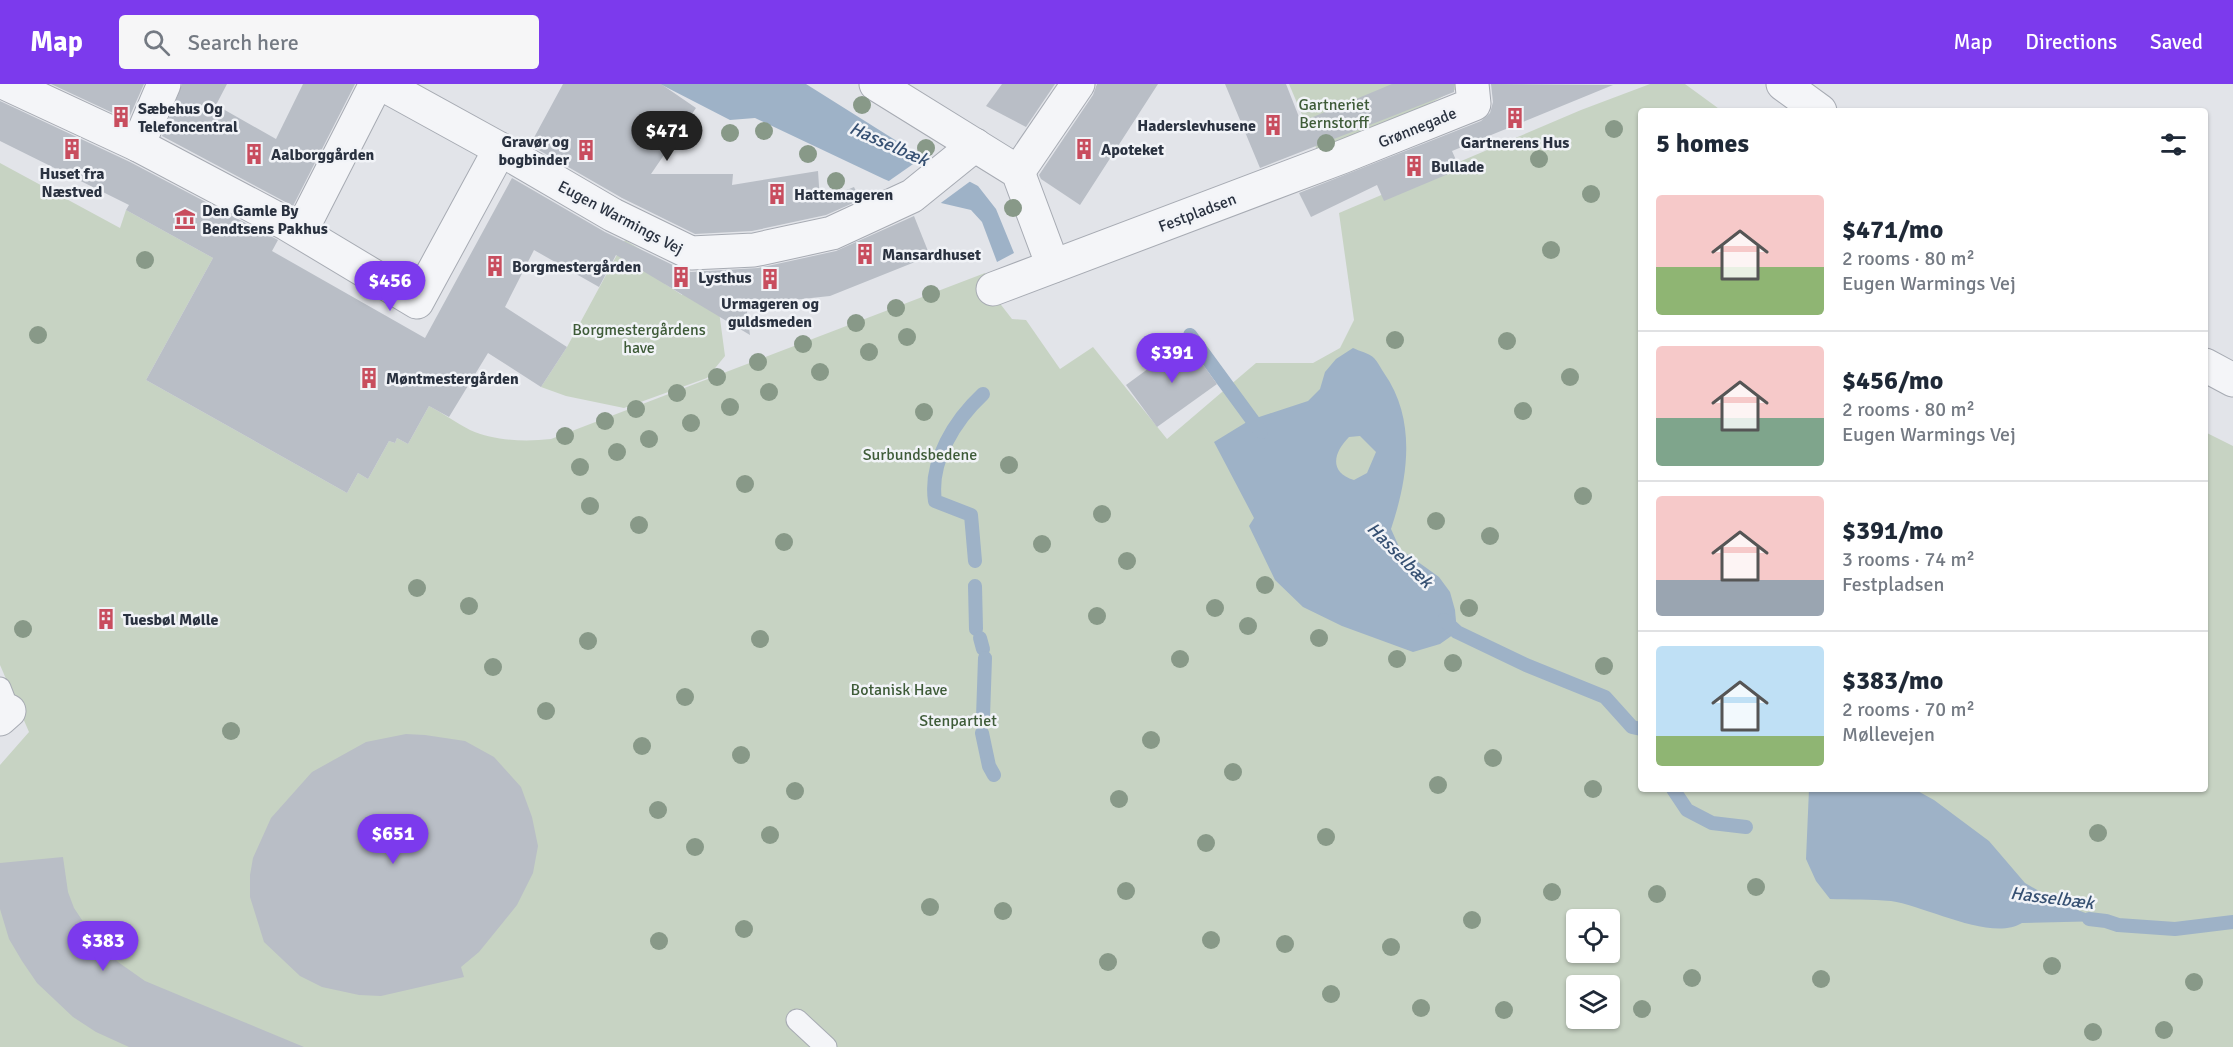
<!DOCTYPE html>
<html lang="en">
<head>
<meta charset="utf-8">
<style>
  body { margin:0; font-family:Signika,sans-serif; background:#f6f6f7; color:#1f2937; height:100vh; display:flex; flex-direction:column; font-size:22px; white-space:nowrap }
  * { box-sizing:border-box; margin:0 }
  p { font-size:20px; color:#747a83 }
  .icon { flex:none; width:33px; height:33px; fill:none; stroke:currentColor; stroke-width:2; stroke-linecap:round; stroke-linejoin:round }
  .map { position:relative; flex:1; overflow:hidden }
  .details { position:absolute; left:1638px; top:24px; width:570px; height:684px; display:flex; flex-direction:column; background:#fff; border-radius:6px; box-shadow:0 2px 4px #0004 }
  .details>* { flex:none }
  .controls { position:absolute; left:1566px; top:825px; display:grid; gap:12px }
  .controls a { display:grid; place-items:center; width:54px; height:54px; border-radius:6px; background:#fff; box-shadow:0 2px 4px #0004; font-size:30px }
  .price { position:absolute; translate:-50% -51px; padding:0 14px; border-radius:21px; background:#7c3aed; color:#fff; font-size:20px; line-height:39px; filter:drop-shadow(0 2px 3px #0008) }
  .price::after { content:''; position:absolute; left:50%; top:36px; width:18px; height:14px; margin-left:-9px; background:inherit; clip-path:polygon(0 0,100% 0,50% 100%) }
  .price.on { background:#222; color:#fff }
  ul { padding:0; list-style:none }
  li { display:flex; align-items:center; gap:18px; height:150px; padding:0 18px }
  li+li { border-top:2px solid #e0e1e3 }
  li span { display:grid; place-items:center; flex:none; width:168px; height:120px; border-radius:6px; color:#555 }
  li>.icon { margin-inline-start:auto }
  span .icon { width:72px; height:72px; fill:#fffc; stroke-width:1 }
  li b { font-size:26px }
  h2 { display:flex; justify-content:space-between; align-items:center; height:72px; padding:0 18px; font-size:26px }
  header { display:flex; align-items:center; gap:36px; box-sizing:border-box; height:84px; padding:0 30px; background:#7c3aed; color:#fff }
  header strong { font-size:28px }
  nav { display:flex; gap:33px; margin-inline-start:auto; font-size:21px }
  .search { width:420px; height:54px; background:#f6f6f7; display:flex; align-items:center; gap:15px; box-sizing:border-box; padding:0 21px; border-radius:6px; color:#747a83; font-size:22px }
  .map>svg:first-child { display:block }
</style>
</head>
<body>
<header>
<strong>Map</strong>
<div class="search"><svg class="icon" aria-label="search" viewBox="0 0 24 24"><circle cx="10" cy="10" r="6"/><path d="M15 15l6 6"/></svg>Search here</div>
<nav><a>Map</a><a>Directions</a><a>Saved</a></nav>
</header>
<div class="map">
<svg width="2233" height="963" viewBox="0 0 2233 963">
  <rect width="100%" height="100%" fill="#e2e4e9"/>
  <g fill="#c7d3c3" fill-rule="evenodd">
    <polygon points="1289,0 1464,0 1464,1 1412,29 1317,66"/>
    <path d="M1650 0H1685L1722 27H1641V705H2205V348L2233 362V963H0V681L29 648 0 581V79L120 144 126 126 213 174 146 296 347 409 358 389 368 395 389 357 395 359 397 354 408 360 429 322C443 329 456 339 470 346 495 357 525 358 551 355L985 189 998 217 1012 235 1026 236 1060 285 1093 263 1167 355 1256 279H1313L1340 264 1354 236 1339 129 1581 26ZM1576 836H1610V868H1576ZM1576 902H1610V934H1576Z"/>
    <polygon points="625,156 672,185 665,200 682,211 698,185 714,190 725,272 707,294 624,324 566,312 541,303 567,263"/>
  </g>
  <g fill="#9eb2c7" fill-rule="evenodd">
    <polygon points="642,0 806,0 919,71 978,102 996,125 1014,169 997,178 982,138 971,126 941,119 884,95 755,34 730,36 662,1"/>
    <path d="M1353 264C1359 267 1369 269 1374 274 1378 278 1381 285 1384 289 1417 336 1408 394 1391 445L1400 465 1439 493 1450 508 1455 526 1457 548 1440 560 1413 568 1342 542 1303 523 1275 496 1249 442 1254 434 1214 358 1250 336 1308 317 1320 305 1325 288 1336 275ZM1360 352 1376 368 1367 389 1354 396C1328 388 1334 368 1349 353Z"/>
    <path d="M1809 705H1914L1934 716 1989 757 2025 799 2060 819 2106 837 2022 839C1991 858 1926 822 1891 817 1871 815 1850 816 1830 815L1816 797 1806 775Z"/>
  </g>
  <polygon fill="#e2e4e9" points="926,71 972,96 938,121 886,99"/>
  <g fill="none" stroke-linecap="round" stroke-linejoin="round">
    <g stroke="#9eb2c7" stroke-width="14">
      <polyline points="1190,251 1261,348"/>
      <path d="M975 477 971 431 935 417C929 377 955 336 983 310"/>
      <polyline points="975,502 976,545"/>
      <polyline points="1444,536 1457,548 1526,581 1605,613 1632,643 1641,645"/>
      <polyline points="980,554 983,565"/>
      <polyline points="983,633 985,574"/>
      <polyline points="982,649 989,682 994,691"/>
      <polyline points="1673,705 1687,726 1712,739 1746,743"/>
      <polyline points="2089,835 2106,837 2118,841 2175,845 2233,838"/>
    </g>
  </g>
  <g fill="#b9bec6">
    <polygon points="51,0 144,0 128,36"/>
    <polygon points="182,0 227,0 216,21 276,55 303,0 355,0 293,122 162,52"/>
    <polygon points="563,0 661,0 696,24 651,90 733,90 732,101 818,87 820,117 854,103 860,116 826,131 752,147 695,150 622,114 530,61"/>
    <polygon points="1002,0 1055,0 1026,43 986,22"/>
    <polygon points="1097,0 1158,0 1080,121 1041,95 1039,91 1093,11"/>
    <polygon points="1225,0 1286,0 1301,38 1392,0 1454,0 1454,8 1260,84"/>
    <polygon points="1491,0 1613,1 1452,67 1460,85 1384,117 1377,101 1311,133 1299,109 1481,37 1490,29 1493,18"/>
    <polygon points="0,17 130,78 278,156 272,167 425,254 512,94 605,148 683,186 691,188 758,184 836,167 914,132 930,172 830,212 746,221 750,251 616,171 599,203 534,166 505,223 567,263 541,303 488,269 449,333 429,322 408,360 397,354 395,359 389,357 368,395 358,389 347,409 146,296 213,174 126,126 129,121 0,57"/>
    <polygon points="1186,257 1217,300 1157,343 1126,301"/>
    <polygon points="406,650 425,651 465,657 494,673 521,703 532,733 538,762 533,789 517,821 479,868 461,883 464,893 381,912 359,911 322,903 300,892 264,858 250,813 250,791 253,774 271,734 312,688 366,658"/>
    <polygon points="63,773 68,808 74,824 94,854 118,878 145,897 304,963 129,963 96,948 73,933 37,899 22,877 9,855 0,825 0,779"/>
  </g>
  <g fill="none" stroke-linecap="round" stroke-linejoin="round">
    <defs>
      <g id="lane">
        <polyline points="0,604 9,627"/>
        <polyline points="797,936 826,963"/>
      </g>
      <g id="street">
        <polyline points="7,0 138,61 287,140 417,218 500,65"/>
        <polyline points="382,0 500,65 613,131 691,169 754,166 832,149 912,112 975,61"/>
        <polyline points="876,0 1018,88 1053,182"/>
        <polyline points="1783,0 1820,27"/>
        <polyline points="138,61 164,0"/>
        <polyline points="1018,88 1078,0"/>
        <polyline points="301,147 376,0"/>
        <polyline points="993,205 1342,73 1474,20 1472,0"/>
        <polyline points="2205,281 2233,296"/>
        <polyline points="0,635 9,627"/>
      </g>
    </defs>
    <use href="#lane" stroke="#a7abb3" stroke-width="23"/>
    <use href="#street" stroke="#a7abb3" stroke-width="35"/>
    <use href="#lane" stroke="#f4f5f8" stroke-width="21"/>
    <use href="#street" stroke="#f4f5f8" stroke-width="33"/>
  </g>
  <g fill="#898">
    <circle cx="862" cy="21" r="9"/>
    <circle cx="1614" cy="45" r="9"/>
    <circle cx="764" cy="47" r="9"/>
    <circle cx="730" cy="49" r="9"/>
    <circle cx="1326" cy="59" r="9"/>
    <circle cx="926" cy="64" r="9"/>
    <circle cx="808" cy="70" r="9"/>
    <circle cx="1539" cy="75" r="9"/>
    <circle cx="836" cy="97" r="9"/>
    <circle cx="1591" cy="110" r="9"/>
    <circle cx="1013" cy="124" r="9"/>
    <circle cx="1551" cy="166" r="9"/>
    <circle cx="145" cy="176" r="9"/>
    <circle cx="931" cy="210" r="9"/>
    <circle cx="896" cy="224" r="9"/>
    <circle cx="856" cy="239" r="9"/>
    <circle cx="38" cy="251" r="9"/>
    <circle cx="907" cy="253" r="9"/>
    <circle cx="1395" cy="256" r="9"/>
    <circle cx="1507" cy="257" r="9"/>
    <circle cx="803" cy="260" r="9"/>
    <circle cx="869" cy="268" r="9"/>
    <circle cx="758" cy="278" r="9"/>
    <circle cx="820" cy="288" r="9"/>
    <circle cx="717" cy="293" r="9"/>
    <circle cx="1570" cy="293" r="9"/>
    <circle cx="769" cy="308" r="9"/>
    <circle cx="677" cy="309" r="9"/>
    <circle cx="730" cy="323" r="9"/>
    <circle cx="636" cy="325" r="9"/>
    <circle cx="1523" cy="327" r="9"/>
    <circle cx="924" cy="328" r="9"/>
    <circle cx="605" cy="337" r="9"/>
    <circle cx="691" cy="339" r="9"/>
    <circle cx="565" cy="352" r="9"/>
    <circle cx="649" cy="355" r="9"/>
    <circle cx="617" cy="368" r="9"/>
    <circle cx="1009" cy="381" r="9"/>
    <circle cx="580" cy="383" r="9"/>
    <circle cx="745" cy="400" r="9"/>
    <circle cx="1583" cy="412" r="9"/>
    <circle cx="590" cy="422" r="9"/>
    <circle cx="1102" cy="430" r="9"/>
    <circle cx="1436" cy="437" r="9"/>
    <circle cx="639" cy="441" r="9"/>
    <circle cx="1490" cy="452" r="9"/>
    <circle cx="784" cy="458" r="9"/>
    <circle cx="1042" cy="460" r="9"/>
    <circle cx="1127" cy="477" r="9"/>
    <circle cx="1265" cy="501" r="9"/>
    <circle cx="417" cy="504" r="9"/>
    <circle cx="469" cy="522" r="9"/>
    <circle cx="1215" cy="524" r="9"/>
    <circle cx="1469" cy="524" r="9"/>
    <circle cx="1097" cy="532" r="9"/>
    <circle cx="1248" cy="542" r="9"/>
    <circle cx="23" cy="545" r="9"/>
    <circle cx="1319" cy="554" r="9"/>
    <circle cx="760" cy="555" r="9"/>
    <circle cx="588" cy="557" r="9"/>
    <circle cx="1180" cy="575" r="9"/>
    <circle cx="1397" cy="575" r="9"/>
    <circle cx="1453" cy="579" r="9"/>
    <circle cx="1604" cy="582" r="9"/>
    <circle cx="493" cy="583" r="9"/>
    <circle cx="685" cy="613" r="9"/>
    <circle cx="546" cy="627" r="9"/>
    <circle cx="231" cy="647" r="9"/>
    <circle cx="1151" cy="656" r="9"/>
    <circle cx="642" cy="662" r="9"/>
    <circle cx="741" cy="671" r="9"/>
    <circle cx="1493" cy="674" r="9"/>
    <circle cx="1233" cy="688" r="9"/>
    <circle cx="1438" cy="701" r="9"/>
    <circle cx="1593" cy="705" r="9"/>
    <circle cx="795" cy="707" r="9"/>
    <circle cx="1119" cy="715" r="9"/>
    <circle cx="658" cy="726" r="9"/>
    <circle cx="2098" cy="749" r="9"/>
    <circle cx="770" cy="751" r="9"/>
    <circle cx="1326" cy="753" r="9"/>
    <circle cx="1206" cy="759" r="9"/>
    <circle cx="695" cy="763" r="9"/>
    <circle cx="1756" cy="803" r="9"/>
    <circle cx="1126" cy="807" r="9"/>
    <circle cx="1552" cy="808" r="9"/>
    <circle cx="1657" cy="810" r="9"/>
    <circle cx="930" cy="823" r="9"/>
    <circle cx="1003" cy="827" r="9"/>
    <circle cx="1472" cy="836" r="9"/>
    <circle cx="744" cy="845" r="9"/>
    <circle cx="1211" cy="856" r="9"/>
    <circle cx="659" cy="857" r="9"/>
    <circle cx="1285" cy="860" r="9"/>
    <circle cx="1391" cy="863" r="9"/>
    <circle cx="1108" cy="878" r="9"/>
    <circle cx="2052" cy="882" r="9"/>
    <circle cx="1692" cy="894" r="9"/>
    <circle cx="1821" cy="895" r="9"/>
    <circle cx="2194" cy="898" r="9"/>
    <circle cx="1331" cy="910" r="9"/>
    <circle cx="1421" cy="924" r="9"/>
    <circle cx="1642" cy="925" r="9"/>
    <circle cx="1504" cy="926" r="9"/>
    <circle cx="2164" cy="946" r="9"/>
    <circle cx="2093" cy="948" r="9"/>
  </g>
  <defs>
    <symbol id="building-bare" viewBox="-9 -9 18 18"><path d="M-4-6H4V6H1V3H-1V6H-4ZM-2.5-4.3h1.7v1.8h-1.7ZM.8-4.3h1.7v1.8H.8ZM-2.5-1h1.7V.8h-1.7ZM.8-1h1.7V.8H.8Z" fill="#c84d5e" stroke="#f1f3f7" stroke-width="2.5" paint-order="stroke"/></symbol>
    <symbol id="museum-bare" viewBox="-9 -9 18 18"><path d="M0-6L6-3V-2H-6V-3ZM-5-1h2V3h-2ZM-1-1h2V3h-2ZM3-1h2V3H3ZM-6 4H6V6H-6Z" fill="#c84d5e" stroke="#f1f3f7" stroke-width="2.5" paint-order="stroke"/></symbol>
  </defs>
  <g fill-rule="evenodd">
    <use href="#building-bare" x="106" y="18" width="30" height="30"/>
    <use href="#building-bare" x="1500" y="19" width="30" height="30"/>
    <use href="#building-bare" x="1258" y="26" width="30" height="30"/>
    <use href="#building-bare" x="57" y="50" width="30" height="30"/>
    <use href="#building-bare" x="1069" y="50" width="30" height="30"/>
    <use href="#building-bare" x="571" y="51" width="30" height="30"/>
    <use href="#building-bare" x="239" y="55" width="30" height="30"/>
    <use href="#building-bare" x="1399" y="67" width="30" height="30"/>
    <use href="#building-bare" x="762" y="95" width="30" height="30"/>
    <use href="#museum-bare" x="170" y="120" width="30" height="30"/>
    <use href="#building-bare" x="850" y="155" width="30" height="30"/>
    <use href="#building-bare" x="480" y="167" width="30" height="30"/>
    <use href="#building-bare" x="666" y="178" width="30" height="30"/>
    <use href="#building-bare" x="755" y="180" width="30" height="30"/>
    <use href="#building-bare" x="354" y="279" width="30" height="30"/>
    <use href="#building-bare" x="91" y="520" width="30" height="30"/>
  </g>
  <g text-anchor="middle" stroke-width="5" stroke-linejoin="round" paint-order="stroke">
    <g font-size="16" fill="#3e5b38" stroke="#f1f3f7">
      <text x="1334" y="26">Gartneriet<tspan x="1334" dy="18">Bernstorff</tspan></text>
      <text x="639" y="251">Borgmestergårdens<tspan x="639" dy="18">have</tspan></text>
      <text x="920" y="376">Surbundsbedene</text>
      <text x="899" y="611">Botanisk Have</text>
      <text x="958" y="642">Stenpartiet</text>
    </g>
    <g font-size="16" font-weight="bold" fill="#2a3240" stroke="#f1f3f7" text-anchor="start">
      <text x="138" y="30">Sæbehus Og<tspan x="138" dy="18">Telefoncentral</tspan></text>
      <text x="1256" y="47" text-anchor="end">Haderslevhusene</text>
      <text x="569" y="63" text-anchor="end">Gravør og<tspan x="569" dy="18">bogbinder</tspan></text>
      <text x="1515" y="64" text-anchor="middle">Gartnerens Hus</text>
      <text x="1101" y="71">Apoteket</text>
      <text x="271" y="76">Aalborggården</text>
      <text x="1431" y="88">Bullade</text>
      <text x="72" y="95" text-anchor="middle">Huset fra<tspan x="72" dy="18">Næstved</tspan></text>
      <text x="794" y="116">Hattemageren</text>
      <text x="202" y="132">Den Gamle By<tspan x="202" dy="18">Bendtsens Pakhus</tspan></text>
      <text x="882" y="176">Mansardhuset</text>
      <text x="512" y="188">Borgmestergården</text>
      <text x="698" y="199">Lysthus</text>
      <text x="770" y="225" text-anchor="middle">Urmageren og<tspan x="770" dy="18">guldsmeden</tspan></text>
      <text x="386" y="300">Møntmestergården</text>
      <text x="123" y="541">Tuesbøl Mølle</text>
    </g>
    <g font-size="16" fill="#2a3240" stroke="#f1f3f7">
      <text transform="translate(1417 43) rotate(-22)" y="6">Grønnegade</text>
      <text transform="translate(1197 128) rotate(-21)" y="6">Festpladsen</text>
      <text transform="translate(621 133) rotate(28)" y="6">Eugen Warmings Vej</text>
    </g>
    <g font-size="18" font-style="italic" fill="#365072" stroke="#f1f3f7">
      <text transform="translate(889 60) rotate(24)" y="6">Hasselbæk</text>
      <text transform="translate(1400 471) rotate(45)" y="6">Hasselbæk</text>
      <text transform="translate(2052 814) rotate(7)" y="6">Hasselbæk</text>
    </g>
  </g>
</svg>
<div class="controls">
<a><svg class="icon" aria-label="locate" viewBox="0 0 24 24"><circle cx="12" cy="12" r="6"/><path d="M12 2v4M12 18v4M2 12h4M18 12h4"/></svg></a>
<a><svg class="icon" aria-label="layers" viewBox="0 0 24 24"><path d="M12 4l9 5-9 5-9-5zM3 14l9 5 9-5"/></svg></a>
</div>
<b class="price on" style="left:667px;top:78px">$471</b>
<b class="price" style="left:390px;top:228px">$456</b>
<b class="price" style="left:1172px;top:300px">$391</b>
<b class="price" style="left:393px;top:781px">$651</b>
<b class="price" style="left:103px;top:888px">$383</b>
<section class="details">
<h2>5 homes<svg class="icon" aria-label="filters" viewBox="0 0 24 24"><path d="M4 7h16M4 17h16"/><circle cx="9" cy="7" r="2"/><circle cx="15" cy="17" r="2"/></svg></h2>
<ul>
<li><span style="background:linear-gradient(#f6c9c9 60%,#8fb573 0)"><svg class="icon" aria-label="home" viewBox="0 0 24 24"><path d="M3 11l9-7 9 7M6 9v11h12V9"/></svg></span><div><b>$471/mo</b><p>2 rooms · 80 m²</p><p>Eugen Warmings Vej</p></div></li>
<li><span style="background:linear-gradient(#f6c9c9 60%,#7fa58c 0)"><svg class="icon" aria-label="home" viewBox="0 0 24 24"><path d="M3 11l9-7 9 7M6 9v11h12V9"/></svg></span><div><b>$456/mo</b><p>2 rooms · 80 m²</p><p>Eugen Warmings Vej</p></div></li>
<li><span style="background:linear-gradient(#f6c9c9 70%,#9aa5b1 0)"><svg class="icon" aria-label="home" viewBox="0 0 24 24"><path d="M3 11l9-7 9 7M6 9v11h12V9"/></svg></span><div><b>$391/mo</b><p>3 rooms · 74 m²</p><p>Festpladsen</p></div></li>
<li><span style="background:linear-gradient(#bfe0f5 75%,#8fb573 0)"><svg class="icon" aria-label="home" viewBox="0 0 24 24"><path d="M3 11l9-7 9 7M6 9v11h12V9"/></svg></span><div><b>$383/mo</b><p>2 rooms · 70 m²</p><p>Møllevejen</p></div></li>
</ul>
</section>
</div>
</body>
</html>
